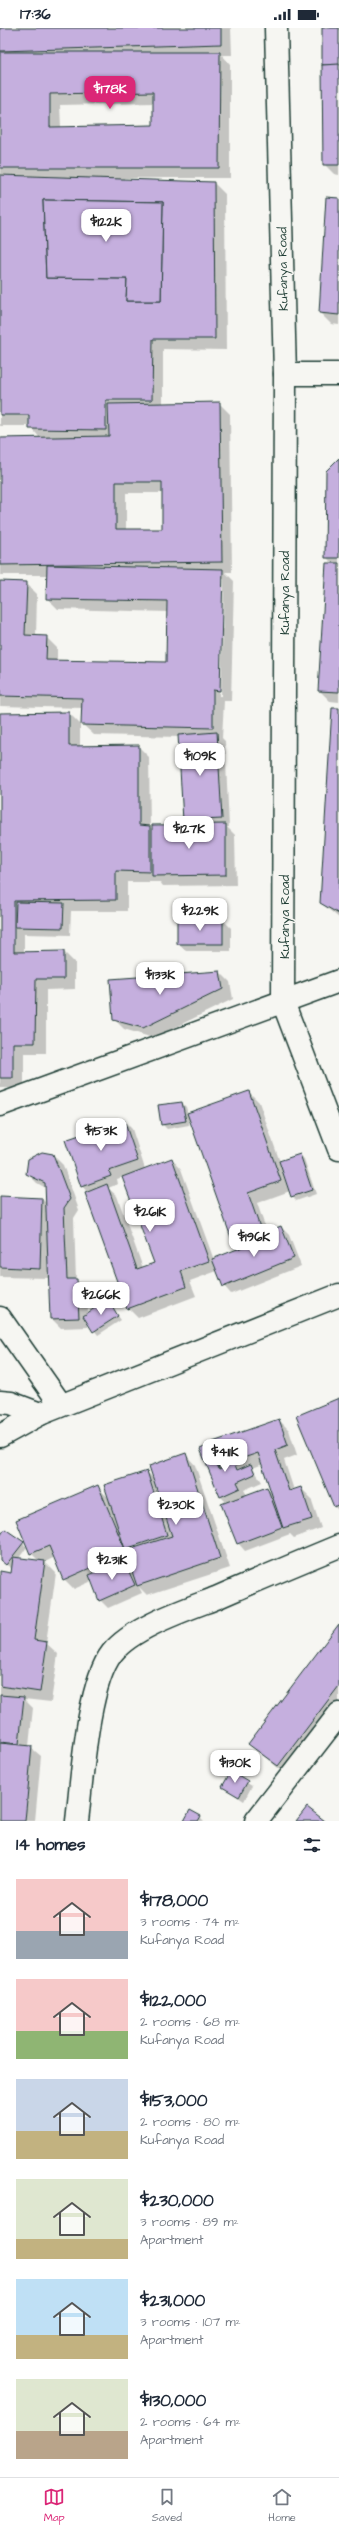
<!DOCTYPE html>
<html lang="en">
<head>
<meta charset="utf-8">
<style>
  body { margin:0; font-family:"Architects Daughter",sans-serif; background:#f2f2f3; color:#1f2937; height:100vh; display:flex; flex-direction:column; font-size:15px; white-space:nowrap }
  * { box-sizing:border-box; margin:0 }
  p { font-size:13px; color:#747a83 }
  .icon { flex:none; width:22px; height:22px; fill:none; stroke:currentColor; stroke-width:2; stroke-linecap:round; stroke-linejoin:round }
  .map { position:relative; height:1793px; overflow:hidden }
  .drawer { display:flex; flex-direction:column; background:#fff; flex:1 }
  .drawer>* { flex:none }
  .price { position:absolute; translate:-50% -34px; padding:0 9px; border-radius:8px; background:#fff; color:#222; font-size:13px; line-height:26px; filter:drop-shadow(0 1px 2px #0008) }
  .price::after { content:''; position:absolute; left:50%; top:24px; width:12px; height:9px; margin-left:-6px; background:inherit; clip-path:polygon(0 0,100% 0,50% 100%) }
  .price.active { background:#db2777; color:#fff }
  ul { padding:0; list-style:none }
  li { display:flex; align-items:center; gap:12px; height:100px; padding:0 16px }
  li span { display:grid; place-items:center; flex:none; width:112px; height:80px; border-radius:0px; color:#555 }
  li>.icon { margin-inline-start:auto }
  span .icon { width:48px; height:48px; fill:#fffc; stroke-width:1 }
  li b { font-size:17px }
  h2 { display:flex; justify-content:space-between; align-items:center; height:48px; padding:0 16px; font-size:17px }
  .status { display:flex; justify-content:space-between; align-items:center; height:28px; padding:0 20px; background:#fff; direction:ltr }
  .status svg { height:11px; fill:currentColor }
  .menu { display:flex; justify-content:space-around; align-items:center; height:56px; border-top:1px solid #e0e1e3; background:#fff; font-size:11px; color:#747a83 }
  .menu a { display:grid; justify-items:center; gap:2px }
  .menu .active { color:#db2777 }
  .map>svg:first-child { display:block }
</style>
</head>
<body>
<div class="status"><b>17:36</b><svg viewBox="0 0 49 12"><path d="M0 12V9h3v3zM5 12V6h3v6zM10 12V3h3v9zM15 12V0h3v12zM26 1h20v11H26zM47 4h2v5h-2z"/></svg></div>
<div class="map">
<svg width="339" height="1793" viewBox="0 0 339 1793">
  <rect width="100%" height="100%" fill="#f6f6f2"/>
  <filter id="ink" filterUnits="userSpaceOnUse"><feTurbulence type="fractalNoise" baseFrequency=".025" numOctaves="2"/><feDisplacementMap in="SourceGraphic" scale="8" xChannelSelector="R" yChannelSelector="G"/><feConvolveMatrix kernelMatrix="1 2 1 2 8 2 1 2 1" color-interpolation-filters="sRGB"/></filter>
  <g filter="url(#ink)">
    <g fill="#0003" fill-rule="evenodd">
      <path d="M0 0H231L232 27H222L230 36V150H124V152L214 155 225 166 226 322 163 321V376L219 375 230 386 232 544H225L234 553 231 673H224L222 710 225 713 229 799H227L235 807 236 857 163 858 160 854H127V883H71L70 907 24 906V924H64L75 935V961L46 962V1025H24V1060H0V686L69 685 80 696V718H138L149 729 150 799 153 802 188 797 184 793 179 709 94 707 82 696 83 680 0 678V554L26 555 37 566 36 609H46L57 620V633L167 635 168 584 58 581 47 570 48 547H0V411L40 410 30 398H0ZM154 75V98L61 99 60 77ZM126 465H163V502H126ZM222 551H224L221 668H219Z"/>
      <polygon points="323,0 339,0 339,147 334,146 324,136"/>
      <polygon points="339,171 339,297 331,296 320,285"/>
      <polygon points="339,431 339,674 330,673 319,662 333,536 326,529"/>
      <polygon points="339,681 339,890 321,875"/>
      <polygon points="223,892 231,900 231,923 186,923 178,916"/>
      <polygon points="220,944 230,954 233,971 153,1010 124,1001 114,991"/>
      <path d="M249 1064 259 1074 280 1134 300 1127 304 1131 316 1166 296 1173 290 1163 257 1175 267 1204 281 1199 289 1207 301 1238 231 1266 224 1258 217 1243 190 1253 196 1268 138 1290 128 1280 88 1165 82 1158 124 1093 132 1101 145 1141 172 1131 181 1141 214 1232 239 1222 235 1218 189 1088V1097L167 1101 162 1096 159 1078 182 1075 186 1079 188 1086ZM123 1149 155 1235 143 1240 117 1168 108 1160 118 1156 117 1151Z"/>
      <polygon points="53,1127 63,1137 79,1182 74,1190 76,1252 87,1262 88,1285 107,1273 121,1292 98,1307 88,1294 88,1299 61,1300 51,1290 49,1250 0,1249 0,1169 42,1171 47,1176 46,1160 37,1155 27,1145"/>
      <polygon points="339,1371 339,1483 334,1478"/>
      <path d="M279 1392 289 1402 297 1427 284 1432 294 1462 301 1460 311 1470 321 1500 294 1510 290 1506 245 1523 238 1515 227 1475 221 1469 201 1422 208 1418 213 1423ZM263 1436 273 1466 266 1460 247 1467 244 1462 262 1454 253 1440Z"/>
      <path d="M186 1427 195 1437 230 1540 147 1567 139 1559 142 1565 108 1580 100 1572 92 1553 74 1561 64 1551 55 1529 45 1534 56 1545 46 1615 58 1626 51 1674 24 1671 33 1680 29 1718 41 1728 35 1793H0V1544L12 1546 13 1537 11 1540 0 1532V1509L6 1502 27 1519 19 1530 39 1533 31 1525 97 1459 110 1471 147 1444 155 1452ZM131 1536 133 1542 128 1538Z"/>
      <polygon points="339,1597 339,1681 288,1748 249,1716"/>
      <polygon points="231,1745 252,1758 244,1773 223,1759"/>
      <polygon points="200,1789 204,1793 185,1793"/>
    </g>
    <g fill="#c5afde" stroke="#1f3d34" fill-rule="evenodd">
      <polygon points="0,0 221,0 221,16 0,23"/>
      <rect x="322" y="0" width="17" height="37"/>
      <path d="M0 24H220L219 140H0ZM153 64V97L50 99V66Z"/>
      <polygon points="339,36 339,137 323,137 322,37"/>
      <path d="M0 147 214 154 215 311H153L152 372H106V402L29 401V387H0ZM43 172 163 174 161 273H126L127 251 46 250Z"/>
      <polygon points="326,169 339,170 339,287 319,285"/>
      <polygon points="43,172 163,174 161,273 126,273 127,251 46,250"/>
      <path d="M220 374 222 534 0 537V410L109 408 108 376ZM116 454H162V501H116Z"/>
      <polygon points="339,430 339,530 325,530 326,443"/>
      <polygon points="326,535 339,535 339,664 318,663"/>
      <polygon points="47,537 223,541 220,663 213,662 213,700 81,697 82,670 0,668 0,553 27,554 25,607 47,608 46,632 166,634 167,573 46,571"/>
      <polygon points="332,680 339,680 339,886 320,875"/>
      <polygon points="69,684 69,718 139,717 139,797 150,798 150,844 116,843 116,872 14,873 14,924 64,923 64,951 36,951 35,1015 13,1015 13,1050 0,1050 0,685"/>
      <polygon points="217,704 222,791 183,793 178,707"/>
      <polygon points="226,796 226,847 152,848 152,797"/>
      <polygon points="16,874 64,875 63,900 15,899"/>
      <rect x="177" y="891" width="46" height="25"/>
      <polygon points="220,943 223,961 143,1000 113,992 110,951"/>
      <polygon points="249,1063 281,1153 248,1165 263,1208 234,1218 187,1085"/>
      <polygon points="182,1074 186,1093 161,1097 158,1077"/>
      <polygon points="124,1092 138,1133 109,1143 111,1148 81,1159 65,1112"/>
      <polygon points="42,1124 53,1126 70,1171 64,1180 67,1251 77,1251 79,1290 50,1291 45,1155 26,1146 28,1131"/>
      <polygon points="300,1126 312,1162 291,1169 279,1133"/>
      <polygon points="172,1130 209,1233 181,1243 186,1259 127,1281 85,1165 107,1156 137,1241 154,1235 122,1149"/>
      <polygon points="0,1168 42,1170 40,1241 0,1239"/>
      <polygon points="281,1198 294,1230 223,1259 212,1231 268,1209 266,1204"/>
      <polygon points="108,1271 118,1288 93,1304 83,1288"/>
      <polygon points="339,1370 339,1476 334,1479 296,1388"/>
      <polygon points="279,1391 288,1417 275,1422 289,1463 301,1459 312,1491 283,1500 258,1425 217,1439 210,1415"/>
      <polygon points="209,1417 219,1441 234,1434 237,1442 251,1436 255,1446 237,1454 240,1460 220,1469 200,1421"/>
      <polygon points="186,1425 220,1530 137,1558 125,1523 172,1508 149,1438"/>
      <polygon points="147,1443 167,1507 125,1521 104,1457"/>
      <polygon points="98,1457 126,1524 63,1552 49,1518 30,1526 16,1492"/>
      <polygon points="267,1459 282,1499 237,1516 221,1476"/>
      <polygon points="5,1501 24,1514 6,1537 0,1532 0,1508"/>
      <polygon points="13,1529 45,1533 34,1612 47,1614 40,1664 0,1658 0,1543 11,1545"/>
      <polygon points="124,1533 135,1557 99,1573 89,1547"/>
      <polygon points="339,1596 339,1658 278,1738 248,1716"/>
      <polygon points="0,1667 24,1669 19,1716 0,1714"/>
      <polygon points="0,1715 32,1718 25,1793 0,1793"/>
      <polygon points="231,1743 248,1753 239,1769 222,1759"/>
      <polygon points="307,1779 325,1793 296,1793"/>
      <polygon points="190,1782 201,1788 198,1793 184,1793"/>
    </g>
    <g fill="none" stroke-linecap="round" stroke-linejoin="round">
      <defs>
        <g id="street">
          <polyline points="276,0 285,346 283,974 339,1121"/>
          <polyline points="285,346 339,346"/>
          <polyline points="0,1077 339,953"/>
          <polyline points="0,1290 61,1377"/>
          <path d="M77 1793C82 1752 87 1657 112 1625 133 1599 185 1582 216 1570 257 1552 298 1535 339 1518"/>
          <polyline points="256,1793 339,1686"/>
        </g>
        <g id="secondary">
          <polyline points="0,1374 11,1375 40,1386"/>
          <polyline points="0,1408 40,1386 339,1267"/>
        </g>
      </defs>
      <use href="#street" stroke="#1f3d34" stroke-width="25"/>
      <use href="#secondary" stroke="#1f3d34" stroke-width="25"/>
      <use href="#street" stroke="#f6f6f2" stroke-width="22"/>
      <use href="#secondary" stroke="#f6f6f2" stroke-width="22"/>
    </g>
  </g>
  <g text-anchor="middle" stroke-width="3" stroke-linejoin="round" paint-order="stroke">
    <g font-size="13" fill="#1f3d34" stroke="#f6f6f2">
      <text transform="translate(282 241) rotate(-91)" y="5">Kufanya Road</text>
      <text transform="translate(284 565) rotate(-90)" y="5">Kufanya Road</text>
      <text transform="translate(284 889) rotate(-90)" y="5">Kufanya Road</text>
    </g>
  </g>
</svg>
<b class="price active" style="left:110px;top:82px">$178K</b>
<b class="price" style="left:106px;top:215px">$122K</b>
<b class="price" style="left:200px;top:749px">$109K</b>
<b class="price" style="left:189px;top:822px">$127K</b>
<b class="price" style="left:200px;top:904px">$229K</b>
<b class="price" style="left:160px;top:968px">$133K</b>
<b class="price" style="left:101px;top:1124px">$153K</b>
<b class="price" style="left:150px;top:1205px">$261K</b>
<b class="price" style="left:254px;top:1230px">$196K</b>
<b class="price" style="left:101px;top:1288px">$266K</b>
<b class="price" style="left:225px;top:1445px">$411K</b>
<b class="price" style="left:176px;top:1498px">$230K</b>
<b class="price" style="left:112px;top:1553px">$231K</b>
<b class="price" style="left:235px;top:1756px">$130K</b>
</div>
<section class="drawer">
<h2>14 homes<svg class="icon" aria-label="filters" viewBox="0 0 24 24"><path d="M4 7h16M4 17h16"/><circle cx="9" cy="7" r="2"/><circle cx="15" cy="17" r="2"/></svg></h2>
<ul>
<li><span style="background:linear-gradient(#f6c9c9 65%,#9aa5b1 0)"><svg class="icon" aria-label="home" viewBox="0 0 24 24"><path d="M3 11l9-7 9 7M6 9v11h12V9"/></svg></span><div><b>$178,000</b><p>3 rooms · 74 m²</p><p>Kufanya Road</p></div></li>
<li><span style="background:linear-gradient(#f6c9c9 65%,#8fb573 0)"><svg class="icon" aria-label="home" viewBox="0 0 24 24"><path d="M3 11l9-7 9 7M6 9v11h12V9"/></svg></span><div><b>$122,000</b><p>2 rooms · 68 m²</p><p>Kufanya Road</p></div></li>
<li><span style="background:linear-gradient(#c9d6e8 65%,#c2b280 0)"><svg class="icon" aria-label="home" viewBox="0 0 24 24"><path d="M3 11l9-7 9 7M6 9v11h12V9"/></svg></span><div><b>$153,000</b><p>2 rooms · 80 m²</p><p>Kufanya Road</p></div></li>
<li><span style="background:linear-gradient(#dfe7d0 75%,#c2b280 0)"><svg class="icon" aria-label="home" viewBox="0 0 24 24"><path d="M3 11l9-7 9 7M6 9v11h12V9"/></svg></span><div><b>$230,000</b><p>3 rooms · 89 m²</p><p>Apartment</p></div></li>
<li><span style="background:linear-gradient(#bfe0f5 70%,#c2b280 0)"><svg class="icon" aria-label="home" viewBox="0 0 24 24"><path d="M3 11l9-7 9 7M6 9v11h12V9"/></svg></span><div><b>$231,000</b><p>3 rooms · 107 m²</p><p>Apartment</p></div></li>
<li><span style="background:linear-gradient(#dfe7d0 65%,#b9a48a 0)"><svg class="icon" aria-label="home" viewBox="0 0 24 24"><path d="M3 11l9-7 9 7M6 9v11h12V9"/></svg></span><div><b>$130,000</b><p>2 rooms · 64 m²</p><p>Apartment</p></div></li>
</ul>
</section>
<nav class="menu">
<a class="active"><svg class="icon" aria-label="map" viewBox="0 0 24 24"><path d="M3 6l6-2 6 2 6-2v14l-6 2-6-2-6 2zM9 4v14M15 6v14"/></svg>Map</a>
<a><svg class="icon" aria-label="saved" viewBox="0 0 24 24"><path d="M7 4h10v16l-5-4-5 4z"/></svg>Saved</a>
<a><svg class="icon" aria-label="home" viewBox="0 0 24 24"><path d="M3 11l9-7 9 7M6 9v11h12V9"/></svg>Home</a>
</nav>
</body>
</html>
